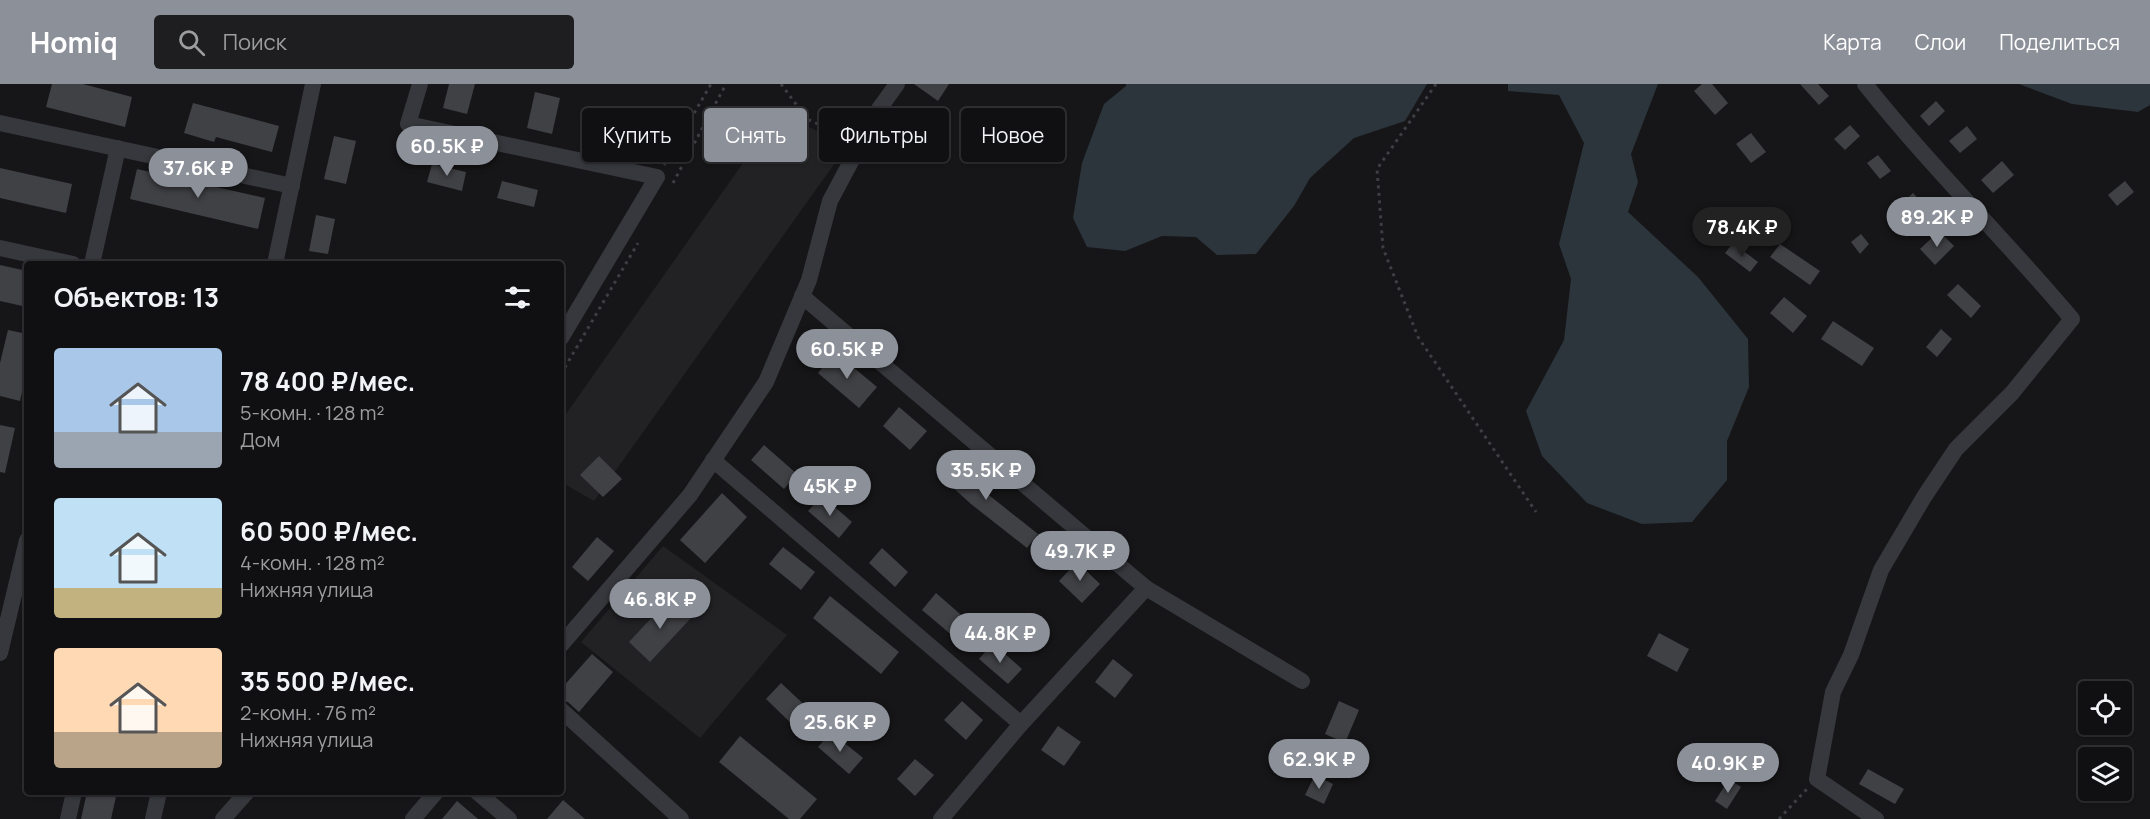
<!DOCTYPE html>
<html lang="ru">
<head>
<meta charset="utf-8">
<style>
  body { margin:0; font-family:Manrope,sans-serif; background:#1e1e20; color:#f1f3f6; height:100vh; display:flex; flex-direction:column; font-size:22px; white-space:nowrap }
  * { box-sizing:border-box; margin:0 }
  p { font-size:20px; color:#9c9d9f }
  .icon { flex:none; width:33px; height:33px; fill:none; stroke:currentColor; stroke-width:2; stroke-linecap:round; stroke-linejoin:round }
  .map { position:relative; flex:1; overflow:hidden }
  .side { position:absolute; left:24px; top:177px; width:540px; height:534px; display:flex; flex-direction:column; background:#101012; border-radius:6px; box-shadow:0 2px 4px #0004,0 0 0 2px #303032 }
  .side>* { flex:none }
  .banner { position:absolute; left:582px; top:24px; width:570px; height:54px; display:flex; gap:12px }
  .buttons { position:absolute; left:2078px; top:597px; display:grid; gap:12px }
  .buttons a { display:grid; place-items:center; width:54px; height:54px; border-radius:6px; background:#101012; box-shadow:0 2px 4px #0004,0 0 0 2px #303032; font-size:30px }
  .price { position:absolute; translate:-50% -51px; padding:0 14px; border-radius:21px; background:#8c9099; color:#fff; font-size:20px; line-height:39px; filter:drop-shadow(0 2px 3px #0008) }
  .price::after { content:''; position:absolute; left:50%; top:36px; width:18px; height:14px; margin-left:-9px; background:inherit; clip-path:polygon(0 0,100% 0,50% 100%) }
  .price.selected { background:#222; color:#fff }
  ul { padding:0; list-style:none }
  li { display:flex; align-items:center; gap:18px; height:150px; padding:0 30px }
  li span { display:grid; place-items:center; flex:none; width:168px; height:120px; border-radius:6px; color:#555 }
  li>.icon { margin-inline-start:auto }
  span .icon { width:72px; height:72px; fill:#fffc; stroke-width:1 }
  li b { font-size:26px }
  h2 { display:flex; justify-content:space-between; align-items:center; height:72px; padding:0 30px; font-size:26px }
  .tag { padding:0 21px; border-radius:6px; background:#101012; box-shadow:0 2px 4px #0004,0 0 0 2px #303032; font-size:21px; line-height:54px }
  .tag.selected { background:#8c9099; color:#fff }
  header { display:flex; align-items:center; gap:36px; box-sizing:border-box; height:84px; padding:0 30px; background:#8c9099; color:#fff }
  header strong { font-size:28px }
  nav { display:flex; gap:33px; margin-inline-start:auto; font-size:21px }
  .search { width:420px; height:54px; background:#1e1e20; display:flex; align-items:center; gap:15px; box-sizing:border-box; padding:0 21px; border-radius:6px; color:#9c9d9f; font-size:22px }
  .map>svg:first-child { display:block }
</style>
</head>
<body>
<header>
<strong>Homiq</strong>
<div class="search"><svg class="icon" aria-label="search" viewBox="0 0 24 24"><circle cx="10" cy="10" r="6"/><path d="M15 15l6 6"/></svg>Поиск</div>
<nav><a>Карта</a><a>Слои</a><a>Поделиться</a></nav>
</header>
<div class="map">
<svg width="2150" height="735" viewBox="0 0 2150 735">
  <rect width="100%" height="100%" fill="#161618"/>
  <g fill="#222225">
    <polygon points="779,28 847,62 594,417 561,398 561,337"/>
    <polygon points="663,462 787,551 700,654 581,558"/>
  </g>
  <g fill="#2c353c">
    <polygon points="1126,0 1427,0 1405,37 1354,54 1310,94 1294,122 1256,170 1217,171 1196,153 1162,152 1125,167 1087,163 1073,134 1082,79 1104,20 1126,2"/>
    <polygon points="1508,0 1658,0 1631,70 1638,98 1628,128 1698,193 1748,255 1749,303 1727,357 1727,396 1692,438 1642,440 1587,419 1542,372 1526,327 1564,256 1571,195 1559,160 1584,59 1559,11 1508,7"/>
    <polygon points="2019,0 2150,0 2150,21 2138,28 2072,20"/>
  </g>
  <g fill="#404145">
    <polygon points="52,0 83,0 132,13 125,43 46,23"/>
    <polygon points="449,0 475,0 467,30 443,24"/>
    <polygon points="914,0 949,0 938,17"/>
    <polygon points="1702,0 1712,0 1728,19 1715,31 1694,7"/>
    <polygon points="1800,0 1818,0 1829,12 1819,21"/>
    <polygon points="535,8 560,14 552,50 527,44"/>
    <polygon points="1936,17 1945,27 1929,42 1920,32"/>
    <polygon points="193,19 279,42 272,68 216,53 214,58 184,49"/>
    <polygon points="1850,41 1860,52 1845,66 1834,55"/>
    <polygon points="1967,42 1977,55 1960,69 1949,57"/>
    <polygon points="1751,49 1766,68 1751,79 1736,60"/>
    <polygon points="334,52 356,57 346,100 324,95"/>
    <polygon points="1878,71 1891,87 1880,95 1867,79"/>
    <polygon points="2002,77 2014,91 1993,109 1981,96"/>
    <polygon points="432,80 466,88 462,107 427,98"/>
    <polygon points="0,84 72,100 66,129 0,114"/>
    <polygon points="137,85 265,114 258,145 130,115"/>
    <polygon points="502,97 538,106 534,123 497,114"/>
    <polygon points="2125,97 2134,108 2117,122 2108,111"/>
    <polygon points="1913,109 1923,120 1906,136 1896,125"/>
    <polygon points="316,131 335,135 328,170 309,167"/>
    <polygon points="1939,147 1954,162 1935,181 1920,165"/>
    <polygon points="1861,150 1869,160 1860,170 1851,158"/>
    <polygon points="1733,159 1758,178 1750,188 1725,169"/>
    <polygon points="1780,160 1820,187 1810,201 1770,173"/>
    <polygon points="0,181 27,187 27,223 0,217"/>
    <polygon points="1958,200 1981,222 1971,234 1947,211"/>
    <polygon points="1784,213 1807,232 1793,249 1770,229"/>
    <polygon points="1833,237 1874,264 1862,282 1821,255"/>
    <polygon points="1941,245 1952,255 1937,273 1926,263"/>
    <polygon points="8,246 27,250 27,286 20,317 0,312 0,279"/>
    <polygon points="835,268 877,303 859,324 818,289"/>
    <polygon points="899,323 927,347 910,366 883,342"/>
    <polygon points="0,341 15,344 5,389 0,388"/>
    <polygon points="764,361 797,390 784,405 751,376"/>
    <polygon points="599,372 622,395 603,413 580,391"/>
    <polygon points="958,372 991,402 985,408 1038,450 1027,464 971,420 940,392"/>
    <polygon points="722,409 747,433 705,479 680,456"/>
    <polygon points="822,412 852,438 839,454 808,427"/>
    <polygon points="597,453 614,467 588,497 572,483"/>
    <polygon points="783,463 815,488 801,506 769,480"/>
    <polygon points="882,464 908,488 895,503 869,479"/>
    <polygon points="1077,478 1100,500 1082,519 1059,497"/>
    <polygon points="936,509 968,537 954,553 922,526"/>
    <polygon points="830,512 899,568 881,590 813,534"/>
    <polygon points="670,514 691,534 650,578 629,558"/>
    <polygon points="1659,549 1689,565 1677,588 1647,572"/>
    <polygon points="993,559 1022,585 1008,600 979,575"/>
    <polygon points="592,570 613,588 579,628 568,618 561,616 561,605"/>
    <polygon points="1113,575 1133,591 1115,614 1095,598"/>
    <polygon points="781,599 812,628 796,644 766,615"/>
    <polygon points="962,617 983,636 966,656 944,636"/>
    <polygon points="1339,617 1359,626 1345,659 1325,650"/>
    <polygon points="1058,642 1081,658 1064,682 1041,666"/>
    <polygon points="831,648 863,674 849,690 818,663"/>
    <polygon points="740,652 817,715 800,735 789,735 719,678"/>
    <polygon points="915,675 934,691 915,712 897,695"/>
    <polygon points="1868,685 1904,705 1895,720 1859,700"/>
    <polygon points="1315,691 1333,700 1324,720 1305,711"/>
    <polygon points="1729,695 1741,703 1727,725 1715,717"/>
    <polygon points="87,708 117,708 111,735 81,735"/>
    <polygon points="563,716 585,735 547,735"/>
    <polygon points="457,717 478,735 442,735"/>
  </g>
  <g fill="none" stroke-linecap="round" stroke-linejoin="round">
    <g stroke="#3d3f44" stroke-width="3" stroke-dasharray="3 4.5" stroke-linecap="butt">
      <polyline points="781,0 807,35 848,54"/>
      <polyline points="1436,0 1377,85 1383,164 1418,253 1536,428"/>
      <polyline points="664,81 711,0"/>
      <polyline points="673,99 726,0"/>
      <polyline points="561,290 638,159"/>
      <polyline points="1779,735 1807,705"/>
    </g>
    <g stroke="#37383d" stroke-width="16">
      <polyline points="420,0 408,40 657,93 561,254"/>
      <path d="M1865 0C1930 82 2005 155 2072 235L2012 309 1956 365 1924 413 1881 486 1851 571 1833 608 1817 695 1876 735"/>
      <polyline points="0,39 292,102"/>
      <polyline points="0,164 73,180"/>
      <polyline points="92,180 118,64"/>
      <polyline points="275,180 313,0"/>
      <polyline points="802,212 1146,504 1302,597"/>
      <polyline points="713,376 1021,640"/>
      <polyline points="561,561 690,411 766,298 809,196 830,117 879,25 897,0"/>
      <polyline points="0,569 27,456"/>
      <polyline points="561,626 681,735"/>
      <polyline points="477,708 509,735"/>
      <polyline points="68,735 74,708"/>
      <polyline points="153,735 159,708"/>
      <polyline points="223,735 247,708"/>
      <polyline points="413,735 436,708"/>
      <polyline points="941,735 1021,640 1146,504"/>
    </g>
  </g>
</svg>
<div class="buttons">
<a><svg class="icon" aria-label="locate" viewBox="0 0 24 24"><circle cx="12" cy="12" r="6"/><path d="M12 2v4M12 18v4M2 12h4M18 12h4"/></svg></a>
<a><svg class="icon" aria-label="layers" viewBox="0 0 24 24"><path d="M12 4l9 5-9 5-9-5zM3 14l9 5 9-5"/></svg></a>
</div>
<b class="price" style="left:447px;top:93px">60.5K ₽</b>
<b class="price" style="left:198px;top:115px">37.6K ₽</b>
<b class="price" style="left:1937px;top:164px">89.2K ₽</b>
<b class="price selected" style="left:1742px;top:174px">78.4K ₽</b>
<b class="price" style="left:847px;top:296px">60.5K ₽</b>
<b class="price" style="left:986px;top:417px">35.5K ₽</b>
<b class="price" style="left:830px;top:433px">45K ₽</b>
<b class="price" style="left:1080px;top:498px">49.7K ₽</b>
<b class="price" style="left:660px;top:546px">46.8K ₽</b>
<b class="price" style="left:1000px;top:580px">44.8K ₽</b>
<b class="price" style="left:840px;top:669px">25.6K ₽</b>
<b class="price" style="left:1319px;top:706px">62.9K ₽</b>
<b class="price" style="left:1728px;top:710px">40.9K ₽</b>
<div class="banner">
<a class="tag">Купить</a>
<a class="tag selected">Снять</a>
<a class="tag">Фильтры</a>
<a class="tag">Новое</a>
</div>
<section class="side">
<h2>Объектов: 13<svg class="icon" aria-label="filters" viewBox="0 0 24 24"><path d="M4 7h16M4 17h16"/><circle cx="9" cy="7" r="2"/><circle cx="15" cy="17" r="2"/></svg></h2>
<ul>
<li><span style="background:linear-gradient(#a9c7e8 70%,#9aa5b1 0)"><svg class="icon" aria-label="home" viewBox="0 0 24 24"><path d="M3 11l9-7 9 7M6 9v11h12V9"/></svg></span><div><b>78 400 ₽/мес.</b><p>5-комн. · 128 m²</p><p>Дом</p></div></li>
<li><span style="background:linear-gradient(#bfe0f5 75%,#c2b280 0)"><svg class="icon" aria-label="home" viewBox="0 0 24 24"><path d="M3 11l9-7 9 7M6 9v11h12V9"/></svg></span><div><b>60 500 ₽/мес.</b><p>4-комн. · 128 m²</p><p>Нижняя улица</p></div></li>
<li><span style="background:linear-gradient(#ffd9b3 70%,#b9a48a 0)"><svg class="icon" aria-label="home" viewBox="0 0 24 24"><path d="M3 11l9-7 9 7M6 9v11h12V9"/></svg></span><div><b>35 500 ₽/мес.</b><p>2-комн. · 76 m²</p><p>Нижняя улица</p></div></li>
</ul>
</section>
</div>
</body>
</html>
